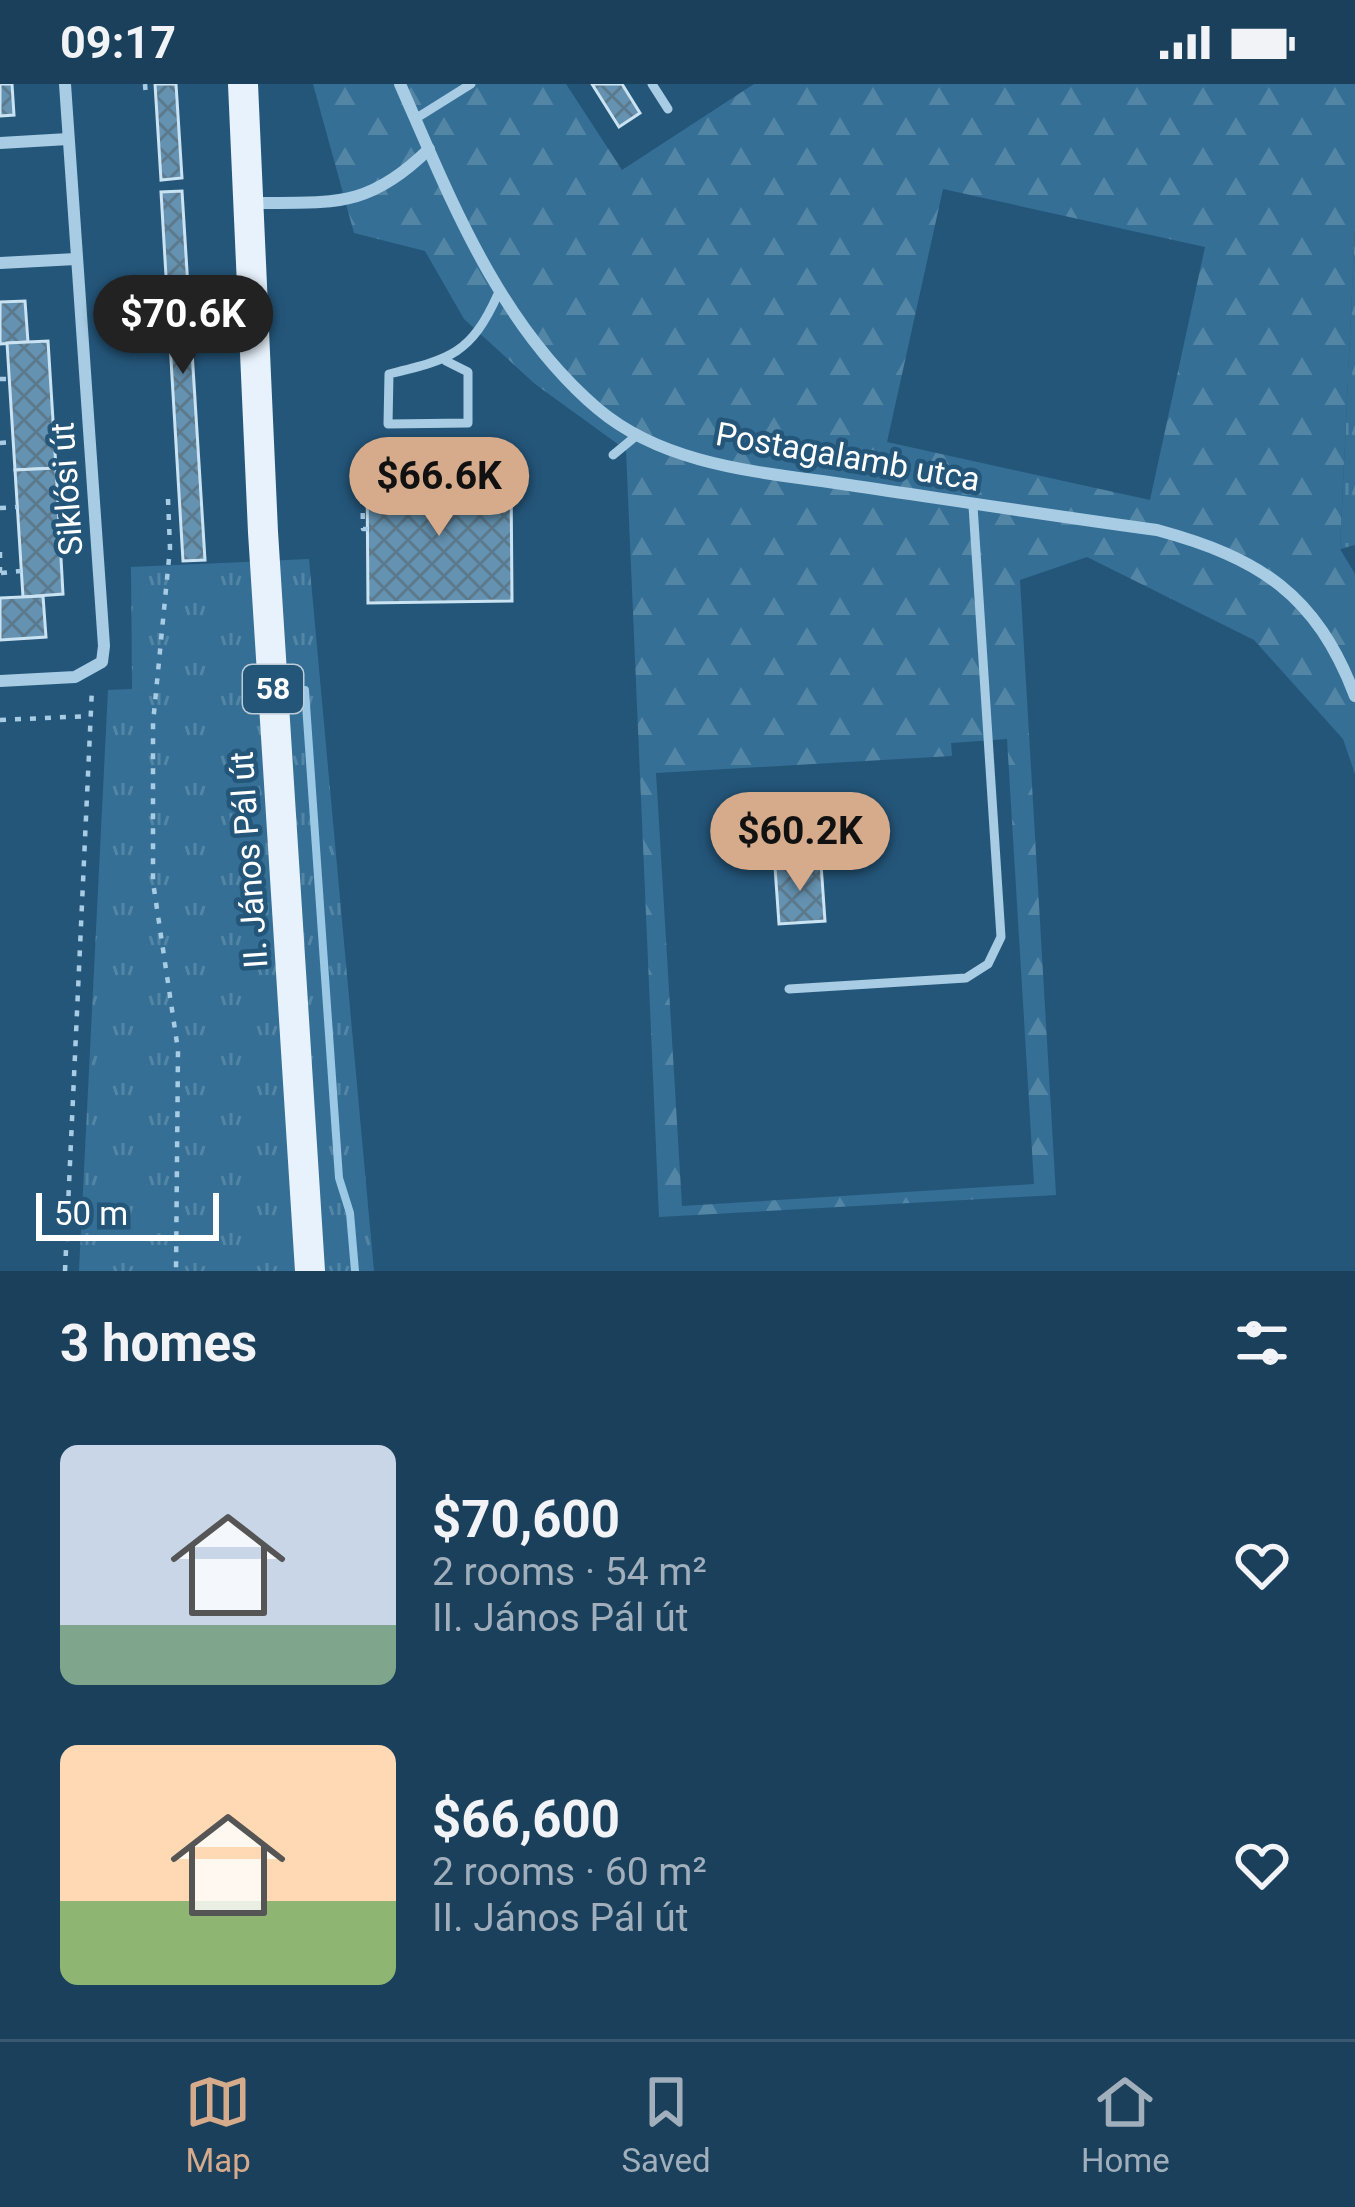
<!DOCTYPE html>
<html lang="en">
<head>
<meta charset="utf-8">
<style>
  body { margin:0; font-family:Roboto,sans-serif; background:#284b65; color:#f1f3f6; height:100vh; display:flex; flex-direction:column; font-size:45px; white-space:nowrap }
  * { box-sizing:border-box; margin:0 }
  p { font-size:39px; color:#a0afbb }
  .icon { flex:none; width:66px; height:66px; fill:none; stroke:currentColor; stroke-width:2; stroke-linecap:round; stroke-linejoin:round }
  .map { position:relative; height:1187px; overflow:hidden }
  .side { display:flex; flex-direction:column; background:#1b405c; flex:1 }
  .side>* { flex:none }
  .scale { position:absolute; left:36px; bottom:30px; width:183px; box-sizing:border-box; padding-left:12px; border:6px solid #fff; border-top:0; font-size:33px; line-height:42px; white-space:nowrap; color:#fff; -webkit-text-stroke:9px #24567a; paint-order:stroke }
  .price { position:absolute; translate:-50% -102px; padding:0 27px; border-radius:42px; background:#d6ab8b; color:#111; font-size:39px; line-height:78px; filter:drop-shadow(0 3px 6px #0008) }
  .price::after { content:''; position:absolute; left:50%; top:72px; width:36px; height:27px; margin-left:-18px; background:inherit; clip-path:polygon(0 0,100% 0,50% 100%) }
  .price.active { background:#222; color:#fff }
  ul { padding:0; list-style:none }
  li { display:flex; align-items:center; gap:36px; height:300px; padding:0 60px }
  li span { display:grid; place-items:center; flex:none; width:336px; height:240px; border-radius:18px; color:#555 }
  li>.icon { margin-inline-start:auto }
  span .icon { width:144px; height:144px; fill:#fffc; stroke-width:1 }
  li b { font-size:51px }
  h2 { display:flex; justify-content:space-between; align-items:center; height:144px; padding:0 60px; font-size:51px }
  .status { display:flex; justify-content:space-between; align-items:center; height:84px; padding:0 60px; background:#1b405c; direction:ltr }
  .status svg { height:33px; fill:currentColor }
  .tab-bar { display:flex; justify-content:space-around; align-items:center; height:168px; border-top:3px solid #395972; background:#1b405c; font-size:33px; color:#a0afbb }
  .tab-bar a { display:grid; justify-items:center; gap:6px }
  .tab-bar .active { color:#d6ab8b }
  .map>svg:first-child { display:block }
</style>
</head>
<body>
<div class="status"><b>09:17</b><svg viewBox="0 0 49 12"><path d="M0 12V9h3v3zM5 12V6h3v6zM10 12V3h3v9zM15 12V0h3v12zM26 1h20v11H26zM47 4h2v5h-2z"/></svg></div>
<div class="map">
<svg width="1355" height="1187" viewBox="0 0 1355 1187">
  <defs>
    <pattern id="grass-tufts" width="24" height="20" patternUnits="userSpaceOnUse" patternTransform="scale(3)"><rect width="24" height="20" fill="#356f95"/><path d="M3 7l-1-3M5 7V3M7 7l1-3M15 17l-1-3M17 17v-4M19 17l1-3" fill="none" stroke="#5385a5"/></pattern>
    <pattern id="forest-firs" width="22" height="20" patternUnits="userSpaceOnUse" patternTransform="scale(3)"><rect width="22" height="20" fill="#356f95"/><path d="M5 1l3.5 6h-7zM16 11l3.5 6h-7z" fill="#5385a5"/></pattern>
    <pattern id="building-cross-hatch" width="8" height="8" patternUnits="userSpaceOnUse" patternTransform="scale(3)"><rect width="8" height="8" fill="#6592b0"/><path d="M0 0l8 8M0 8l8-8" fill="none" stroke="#5c7a8d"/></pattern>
  </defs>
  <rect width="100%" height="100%" fill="#24567a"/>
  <g fill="url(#grass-tufts)">
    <polygon points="1355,145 1355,461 1340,465"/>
    <polygon points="309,475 374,1187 79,1187 108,606 132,605 131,483"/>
  </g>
  <path fill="url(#forest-firs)" fill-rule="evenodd" d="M313 0H566L622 86 754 0H1355V145L1340 465 1355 490V690L1343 655 1254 556 1087 473 1020 496 1056 1111 659 1133 626 366 535 300 464 235 425 167 354 149ZM943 105 1205 163 1150 416 887 358ZM1007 655 1034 1100 682 1122 656 689 952 672 951 659Z"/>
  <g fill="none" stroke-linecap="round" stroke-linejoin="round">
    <polyline stroke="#9bc8e5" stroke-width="8" points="305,606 339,1094 350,1129 355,1187"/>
  </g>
  <g fill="url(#building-cross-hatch)" stroke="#cae3f3" stroke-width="3">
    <polygon points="0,0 12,0 14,31 0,32"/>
    <polygon points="155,0 176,0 182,94 161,96"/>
    <polygon points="592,0 622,0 640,29 619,43"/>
    <polygon points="182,107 205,476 183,477 161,108"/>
    <polygon points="25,217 28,258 0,260 0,218"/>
    <polygon points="48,257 56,384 15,386 7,259"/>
    <polygon points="56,384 63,510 23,513 15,386"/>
    <polygon points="511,391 512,517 368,519 367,392"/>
    <polygon points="43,512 46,553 0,556 0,514"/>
    <polygon points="821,780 825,837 779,840 775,783"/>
  </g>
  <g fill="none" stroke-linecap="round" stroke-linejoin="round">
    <g stroke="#a7cce4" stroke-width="4.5" stroke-dasharray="6 9" stroke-linecap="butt">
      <polyline points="145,0 146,13"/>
      <polyline points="0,295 9,295"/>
      <polyline points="0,359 13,358"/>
      <polyline points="168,415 170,464 153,639 153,798 178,966 176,1187"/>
      <polyline points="0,424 17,423"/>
      <polyline points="368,445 363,445 362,389 494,388"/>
      <polyline points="0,468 0,489"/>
      <polyline points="1,489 21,487"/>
      <polyline points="0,636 90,632"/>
      <polyline points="65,1187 92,604"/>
    </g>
    <g stroke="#a7cce4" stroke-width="9">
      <polyline points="652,0 668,25"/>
      <polyline points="415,35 471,0"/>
      <path d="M446 277 468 288V339L388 340 389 290C451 275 471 270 498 210"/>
      <polyline points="613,371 636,352"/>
      <polyline points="789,905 966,894 988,880 1001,853 973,422"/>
    </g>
    <g stroke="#a7cce4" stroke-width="12">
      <path d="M400 0C451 116 499 241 598 325 667 383 763 388 849 401 951 416 1054 432 1157 446 1260 474 1316 510 1355 612"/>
      <polyline points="0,59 68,55"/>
      <path d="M251 119C332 118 367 126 429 65"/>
      <polyline points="0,179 76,175"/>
      <polyline points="0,597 75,593 102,578 104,562 65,0"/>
    </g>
    <polyline stroke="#e7f2fc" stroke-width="30" points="243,0 263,448 310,1187"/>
  </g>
  <g text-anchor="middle" stroke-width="9" stroke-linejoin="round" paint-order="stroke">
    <rect fill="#24567a" stroke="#bdccd7" stroke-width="3" x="243" y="581" width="60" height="48" rx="9"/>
    <g font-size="30" font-weight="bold" fill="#fff">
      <text x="273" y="615">58</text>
    </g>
    <g font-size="33" fill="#fff" stroke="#24567a">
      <text transform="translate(848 372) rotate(10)" y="12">Postagalamb utca</text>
      <text transform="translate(66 405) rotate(-94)" y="12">Siklósi út</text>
      <text transform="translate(248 776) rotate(-94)" y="12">II. János Pál út</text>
    </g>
  </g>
</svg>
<div class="scale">50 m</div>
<b class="price active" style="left:183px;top:293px">$70.6K</b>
<b class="price" style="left:439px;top:455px">$66.6K</b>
<b class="price" style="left:800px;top:810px">$60.2K</b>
</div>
<section class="side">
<h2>3 homes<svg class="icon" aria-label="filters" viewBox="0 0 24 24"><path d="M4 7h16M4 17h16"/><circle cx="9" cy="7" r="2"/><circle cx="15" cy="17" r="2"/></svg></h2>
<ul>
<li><span style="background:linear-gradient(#c9d6e8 75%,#7fa58c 0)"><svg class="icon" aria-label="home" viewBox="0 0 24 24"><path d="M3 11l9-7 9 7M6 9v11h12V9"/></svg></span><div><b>$70,600</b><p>2 rooms · 54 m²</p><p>II. János Pál út</p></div><svg class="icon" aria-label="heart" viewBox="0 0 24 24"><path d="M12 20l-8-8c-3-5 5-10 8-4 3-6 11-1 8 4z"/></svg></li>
<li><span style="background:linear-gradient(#ffd9b3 65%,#8fb573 0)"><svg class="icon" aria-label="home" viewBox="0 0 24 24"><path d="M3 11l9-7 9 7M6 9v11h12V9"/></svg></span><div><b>$66,600</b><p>2 rooms · 60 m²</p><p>II. János Pál út</p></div><svg class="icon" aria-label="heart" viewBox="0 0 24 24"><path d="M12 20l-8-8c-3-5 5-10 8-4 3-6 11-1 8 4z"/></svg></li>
</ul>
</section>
<nav class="tab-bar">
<a class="active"><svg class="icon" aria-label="map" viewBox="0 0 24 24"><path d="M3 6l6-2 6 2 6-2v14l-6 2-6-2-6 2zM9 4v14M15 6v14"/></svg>Map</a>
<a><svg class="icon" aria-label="saved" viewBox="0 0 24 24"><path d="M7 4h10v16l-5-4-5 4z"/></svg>Saved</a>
<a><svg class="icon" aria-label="home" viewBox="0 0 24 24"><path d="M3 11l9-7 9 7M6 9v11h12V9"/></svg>Home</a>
</nav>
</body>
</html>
